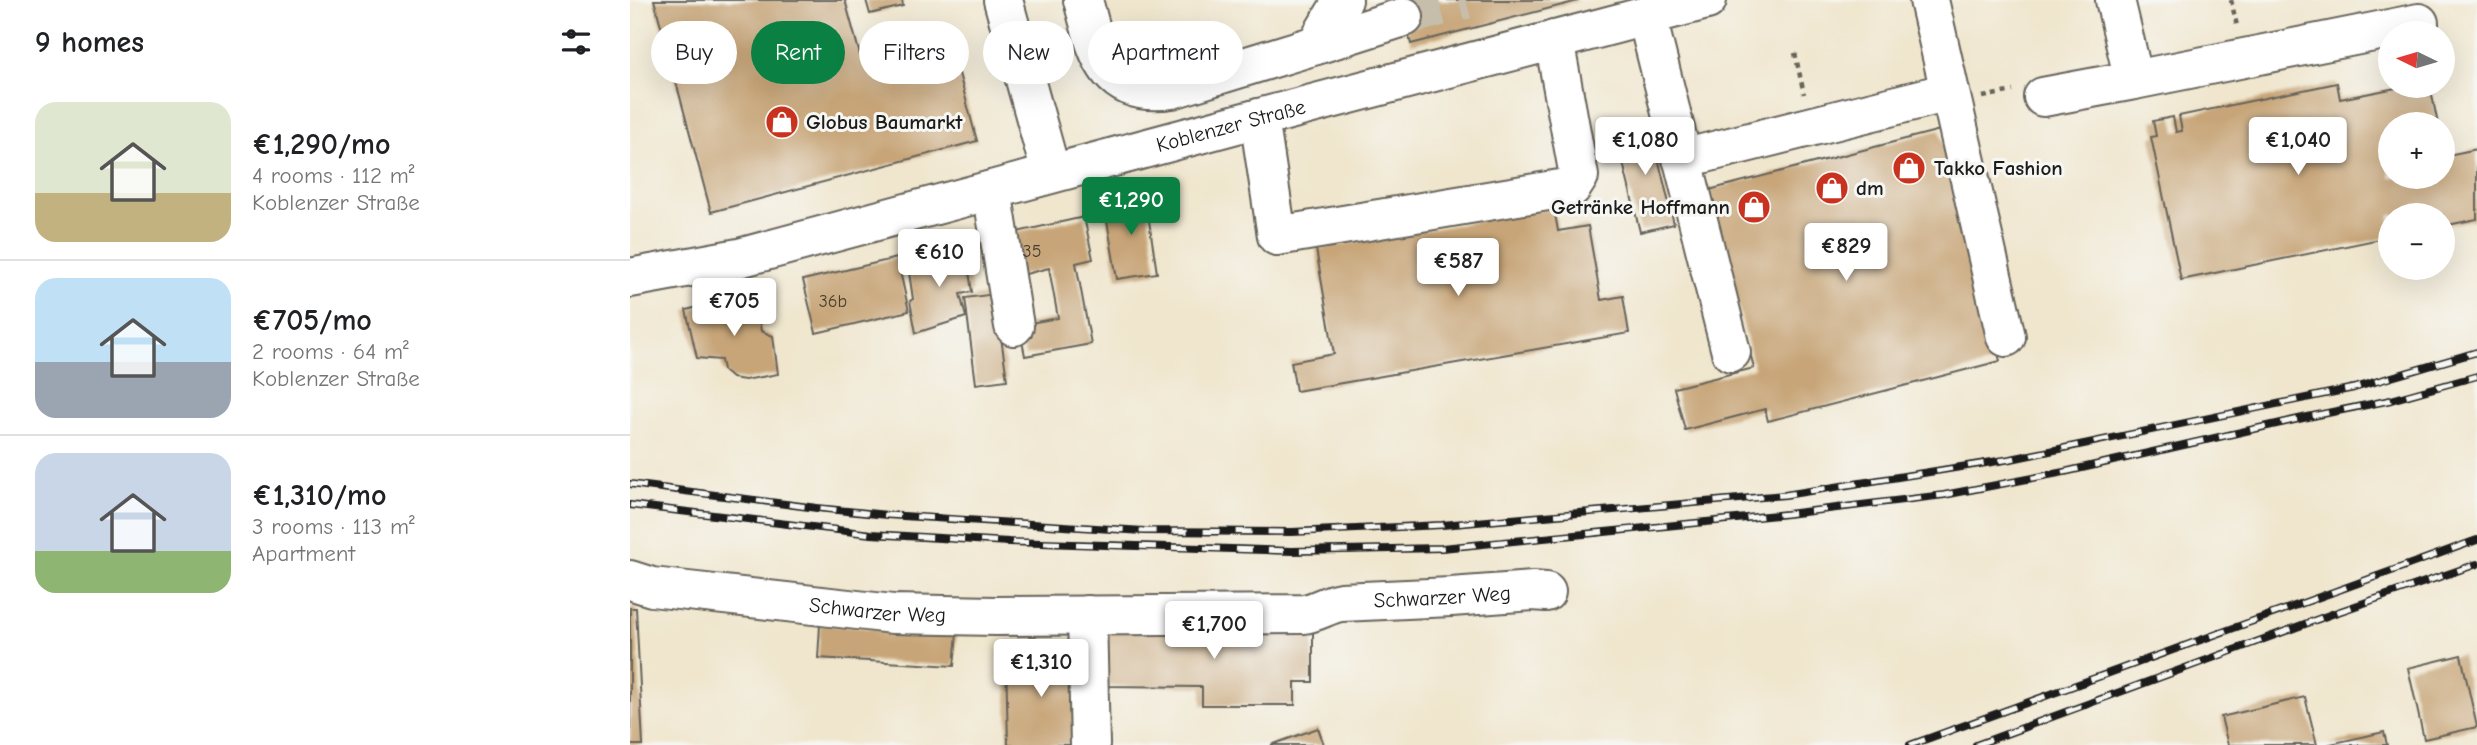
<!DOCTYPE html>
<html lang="en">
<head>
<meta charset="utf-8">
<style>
  body { margin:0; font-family:"Comic Neue",sans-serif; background:#f6f6f6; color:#202124; height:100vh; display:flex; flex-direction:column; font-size:26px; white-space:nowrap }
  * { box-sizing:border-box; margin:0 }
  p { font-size:23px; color:#757577 }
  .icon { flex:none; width:38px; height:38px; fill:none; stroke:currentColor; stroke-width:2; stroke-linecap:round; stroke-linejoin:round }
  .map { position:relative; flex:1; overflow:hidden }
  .side { display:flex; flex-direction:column; background:#fff; width:630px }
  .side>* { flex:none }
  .banner { position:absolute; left:21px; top:21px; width:665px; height:63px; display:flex; gap:14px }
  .needle { width:46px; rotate:275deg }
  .buttons { position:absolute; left:1748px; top:21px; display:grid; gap:14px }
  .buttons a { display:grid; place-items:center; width:77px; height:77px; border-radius:50%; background:#fff; box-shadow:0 7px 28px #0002; font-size:35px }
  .price { position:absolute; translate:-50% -60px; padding:0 16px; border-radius:7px; background:#fff; color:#222; font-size:23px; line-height:46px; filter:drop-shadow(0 2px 4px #0008) }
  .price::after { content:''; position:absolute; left:50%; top:42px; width:21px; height:16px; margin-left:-10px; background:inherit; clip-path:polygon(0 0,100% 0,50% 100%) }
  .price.selected { background:#0b8043; color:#fff }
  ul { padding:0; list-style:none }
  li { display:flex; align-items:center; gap:21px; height:175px; padding:0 35px }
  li+li { border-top:2px solid #e0e0e0 }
  li span { display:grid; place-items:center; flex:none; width:196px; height:140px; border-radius:21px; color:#555 }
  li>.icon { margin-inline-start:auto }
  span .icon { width:84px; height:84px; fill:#fffc; stroke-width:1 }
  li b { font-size:30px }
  h2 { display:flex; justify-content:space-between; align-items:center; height:84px; padding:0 35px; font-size:30px }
  .chip { padding:0 24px; border-radius:32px; background:#fff; box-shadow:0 7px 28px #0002; font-size:24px; line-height:63px }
  .chip.selected { background:#0b8043; color:#fff }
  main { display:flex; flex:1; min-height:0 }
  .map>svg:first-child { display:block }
</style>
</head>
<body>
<main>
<section class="side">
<h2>9 homes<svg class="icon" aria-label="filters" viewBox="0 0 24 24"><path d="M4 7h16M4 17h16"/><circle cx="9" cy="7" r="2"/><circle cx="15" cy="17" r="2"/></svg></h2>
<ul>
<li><span style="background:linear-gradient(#dfe7d0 65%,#c2b280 0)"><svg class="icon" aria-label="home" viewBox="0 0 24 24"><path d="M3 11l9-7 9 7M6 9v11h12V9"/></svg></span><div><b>€1,290/mo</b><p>4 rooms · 112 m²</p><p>Koblenzer Straße</p></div></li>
<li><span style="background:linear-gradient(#bfe0f5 60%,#9aa5b1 0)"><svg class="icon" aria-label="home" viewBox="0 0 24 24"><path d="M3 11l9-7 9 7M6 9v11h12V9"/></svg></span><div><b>€705/mo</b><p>2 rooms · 64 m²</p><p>Koblenzer Straße</p></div></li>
<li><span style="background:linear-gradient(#c9d6e8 70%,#8fb573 0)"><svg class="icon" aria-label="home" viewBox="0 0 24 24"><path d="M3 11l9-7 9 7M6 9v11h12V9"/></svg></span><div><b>€1,310/mo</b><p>3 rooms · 113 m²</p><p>Apartment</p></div></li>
</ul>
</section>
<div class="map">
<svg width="1847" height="745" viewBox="0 0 1847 745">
  <rect width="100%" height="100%" fill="#f6f6f2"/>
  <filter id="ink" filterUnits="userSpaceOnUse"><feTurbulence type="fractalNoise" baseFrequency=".0143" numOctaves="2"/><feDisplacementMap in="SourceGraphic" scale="14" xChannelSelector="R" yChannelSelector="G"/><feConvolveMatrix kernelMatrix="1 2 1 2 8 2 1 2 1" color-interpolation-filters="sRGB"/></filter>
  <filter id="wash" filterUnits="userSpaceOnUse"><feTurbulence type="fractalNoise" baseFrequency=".00686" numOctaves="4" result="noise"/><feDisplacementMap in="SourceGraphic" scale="28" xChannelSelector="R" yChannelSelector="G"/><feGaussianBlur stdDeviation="1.57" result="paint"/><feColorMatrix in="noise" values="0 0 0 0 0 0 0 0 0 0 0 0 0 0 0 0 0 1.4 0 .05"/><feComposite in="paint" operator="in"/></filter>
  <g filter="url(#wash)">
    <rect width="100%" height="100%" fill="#f0e6ce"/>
    <g id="blocks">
      <g fill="#c7a578">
        <polygon points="24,0 215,0 230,55 318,32 347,141 81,212"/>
        <polygon points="236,0 272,0 273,6 240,14"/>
        <polygon points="769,0 948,0 948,1 781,44"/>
        <polygon points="1707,83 1710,99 1776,86 1800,86 1808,124 1760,124 1760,177 1813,177 1813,156 1847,149 1847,219 1813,226 1813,215 1760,215 1760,237 1551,280 1521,137 1526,136 1523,121 1543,117 1546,132 1552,131 1549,116"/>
        <polygon points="1019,121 1044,224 1010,232 985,130"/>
        <polygon points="1310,130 1370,361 1138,421 1135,409 1055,430 1044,388 1124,368 1079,190"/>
        <polygon points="515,195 527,273 487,279 474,203"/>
        <polygon points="924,208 928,231 958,226 971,300 993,296 999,333 666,391 661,362 704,354 686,249"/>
        <polygon points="454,217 463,259 446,263 461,344 395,356 389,325 428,318 419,268 388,276 378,234"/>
        <polygon points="336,250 342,292 330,294 336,317 286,333 280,301 283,299 277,259"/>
        <polygon points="267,258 279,311 186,333 173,280"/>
        <polygon points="124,293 131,331 143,336 148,374 115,380 102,378 93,370 91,360 67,358 56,310"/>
        <polygon points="365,294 377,380 346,384 335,298"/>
        <polygon points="0,608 6,608 13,745 0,745"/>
        <polygon points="190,625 327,633 324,666 188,658"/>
        <polygon points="477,626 683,627 683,682 665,682 665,705 572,705 572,687 477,686"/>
        <polygon points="444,653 446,745 378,745 376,655"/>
        <polygon points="1831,655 1847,727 1794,739 1778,668"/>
        <polygon points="1675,697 1687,745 1598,745 1591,717"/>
        <polygon points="688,728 694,745 641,745"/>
        <polygon points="1754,732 1757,745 1701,745 1700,744"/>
      </g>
    </g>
  </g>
  <g filter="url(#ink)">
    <use href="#blocks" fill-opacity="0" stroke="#66635a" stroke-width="2"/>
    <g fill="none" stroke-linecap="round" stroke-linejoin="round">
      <polyline stroke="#c6beaa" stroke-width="38" stroke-dasharray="38 19" stroke-linecap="butt" points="774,17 836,0"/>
      <defs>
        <g id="minor">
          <polyline points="373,0 421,173"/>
          <path d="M453 0C467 51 474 99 542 89L686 45 713 0"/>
          <polyline points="1299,0 1376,337"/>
          <polyline points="1017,17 1101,352"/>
          <polyline points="686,45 774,17"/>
          <polyline points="1504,80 1789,23"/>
          <polyline points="1413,97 1504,80 1485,0"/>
          <polyline points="629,118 647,236 942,187 949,176 924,40"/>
          <polyline points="1052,159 1319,92"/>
          <polyline points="362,190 384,326"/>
          <path id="s1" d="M0 278 109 258 629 118 1077 0"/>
          <path id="s2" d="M0 580 22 587 263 614 366 616 673 614C686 613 697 604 711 602L821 597 903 591 916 592"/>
          <polyline points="457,615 460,745"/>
        </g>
      </defs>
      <use href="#minor" stroke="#66635a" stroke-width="42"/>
      <g stroke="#66635a" stroke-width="4.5" stroke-dasharray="5 5" stroke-linecap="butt">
        <polyline points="1601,0 1607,26"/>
        <polyline points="1165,53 1174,94"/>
        <polyline points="1353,97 1383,91"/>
      </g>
      <use href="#minor" stroke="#fff" stroke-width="38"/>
      <defs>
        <g id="rail">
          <polyline points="0,484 187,508 257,515 514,531 662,532 812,525 1155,495 1381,459 1724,388 1847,352"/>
          <polyline points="0,505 241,534 379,542 662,551 812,548 1157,514 1314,495 1434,472 1673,418 1761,400 1847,376"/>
          <polyline points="1280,745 1847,540"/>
          <polyline points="1346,745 1702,614 1847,564"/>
        </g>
      </defs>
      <use href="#rail" stroke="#1c1c1c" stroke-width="8"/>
      <use href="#rail" stroke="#f6f6f2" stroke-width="5" stroke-dasharray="16" stroke-linecap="butt"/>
    </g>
  </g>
  <defs>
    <symbol id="shop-disc" viewBox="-11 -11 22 22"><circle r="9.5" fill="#c8321e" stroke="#f6f6f2"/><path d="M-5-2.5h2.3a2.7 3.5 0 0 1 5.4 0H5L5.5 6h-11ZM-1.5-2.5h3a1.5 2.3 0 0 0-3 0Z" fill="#fff"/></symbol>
  </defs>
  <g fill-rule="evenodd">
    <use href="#shop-disc" x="133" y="103" width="38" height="38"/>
    <use href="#shop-disc" x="1260" y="149" width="38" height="38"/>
    <use href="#shop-disc" x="1183" y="169" width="38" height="38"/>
    <use href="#shop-disc" x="1105" y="188" width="38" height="38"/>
  </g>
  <g text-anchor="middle" stroke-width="6" stroke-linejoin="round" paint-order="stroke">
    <g font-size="18" fill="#473e33">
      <text x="402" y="257">35</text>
      <text x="203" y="307">36b</text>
    </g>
    <g font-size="21" font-weight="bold" fill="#1c1c1c" stroke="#f6f6f2" text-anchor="start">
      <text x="176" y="129">Globus Baumarkt</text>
      <text x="1304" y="175">Takko Fashion</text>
      <text x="1226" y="195">dm</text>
      <text x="1100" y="214" text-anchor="end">Getränke Hoffmann</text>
    </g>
    <g font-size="21" fill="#1c1c1c" stroke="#f6f6f2">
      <text dy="7" stroke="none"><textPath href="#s1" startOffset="620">Koblenzer Straße</textPath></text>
      <text dy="7" stroke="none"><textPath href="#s2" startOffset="817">Schwarzer Weg</textPath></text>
      <text dy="7" stroke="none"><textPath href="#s2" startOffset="250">Schwarzer Weg</textPath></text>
    </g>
  </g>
</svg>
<div class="buttons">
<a><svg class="needle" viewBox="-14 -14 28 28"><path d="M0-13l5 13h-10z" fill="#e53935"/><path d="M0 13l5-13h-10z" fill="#757577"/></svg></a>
<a>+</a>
<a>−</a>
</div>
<b class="price" style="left:1015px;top:177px">€1,080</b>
<b class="price" style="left:1668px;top:177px">€1,040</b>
<b class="price selected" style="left:501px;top:237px">€1,290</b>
<b class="price" style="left:1216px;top:283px">€829</b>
<b class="price" style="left:309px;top:289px">€610</b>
<b class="price" style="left:828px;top:298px">€587</b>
<b class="price" style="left:104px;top:338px">€705</b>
<b class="price" style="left:584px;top:661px">€1,700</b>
<b class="price" style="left:411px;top:699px">€1,310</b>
<div class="banner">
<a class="chip">Buy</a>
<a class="chip selected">Rent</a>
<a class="chip">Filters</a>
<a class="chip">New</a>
<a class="chip">Apartment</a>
</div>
</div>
</main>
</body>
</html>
